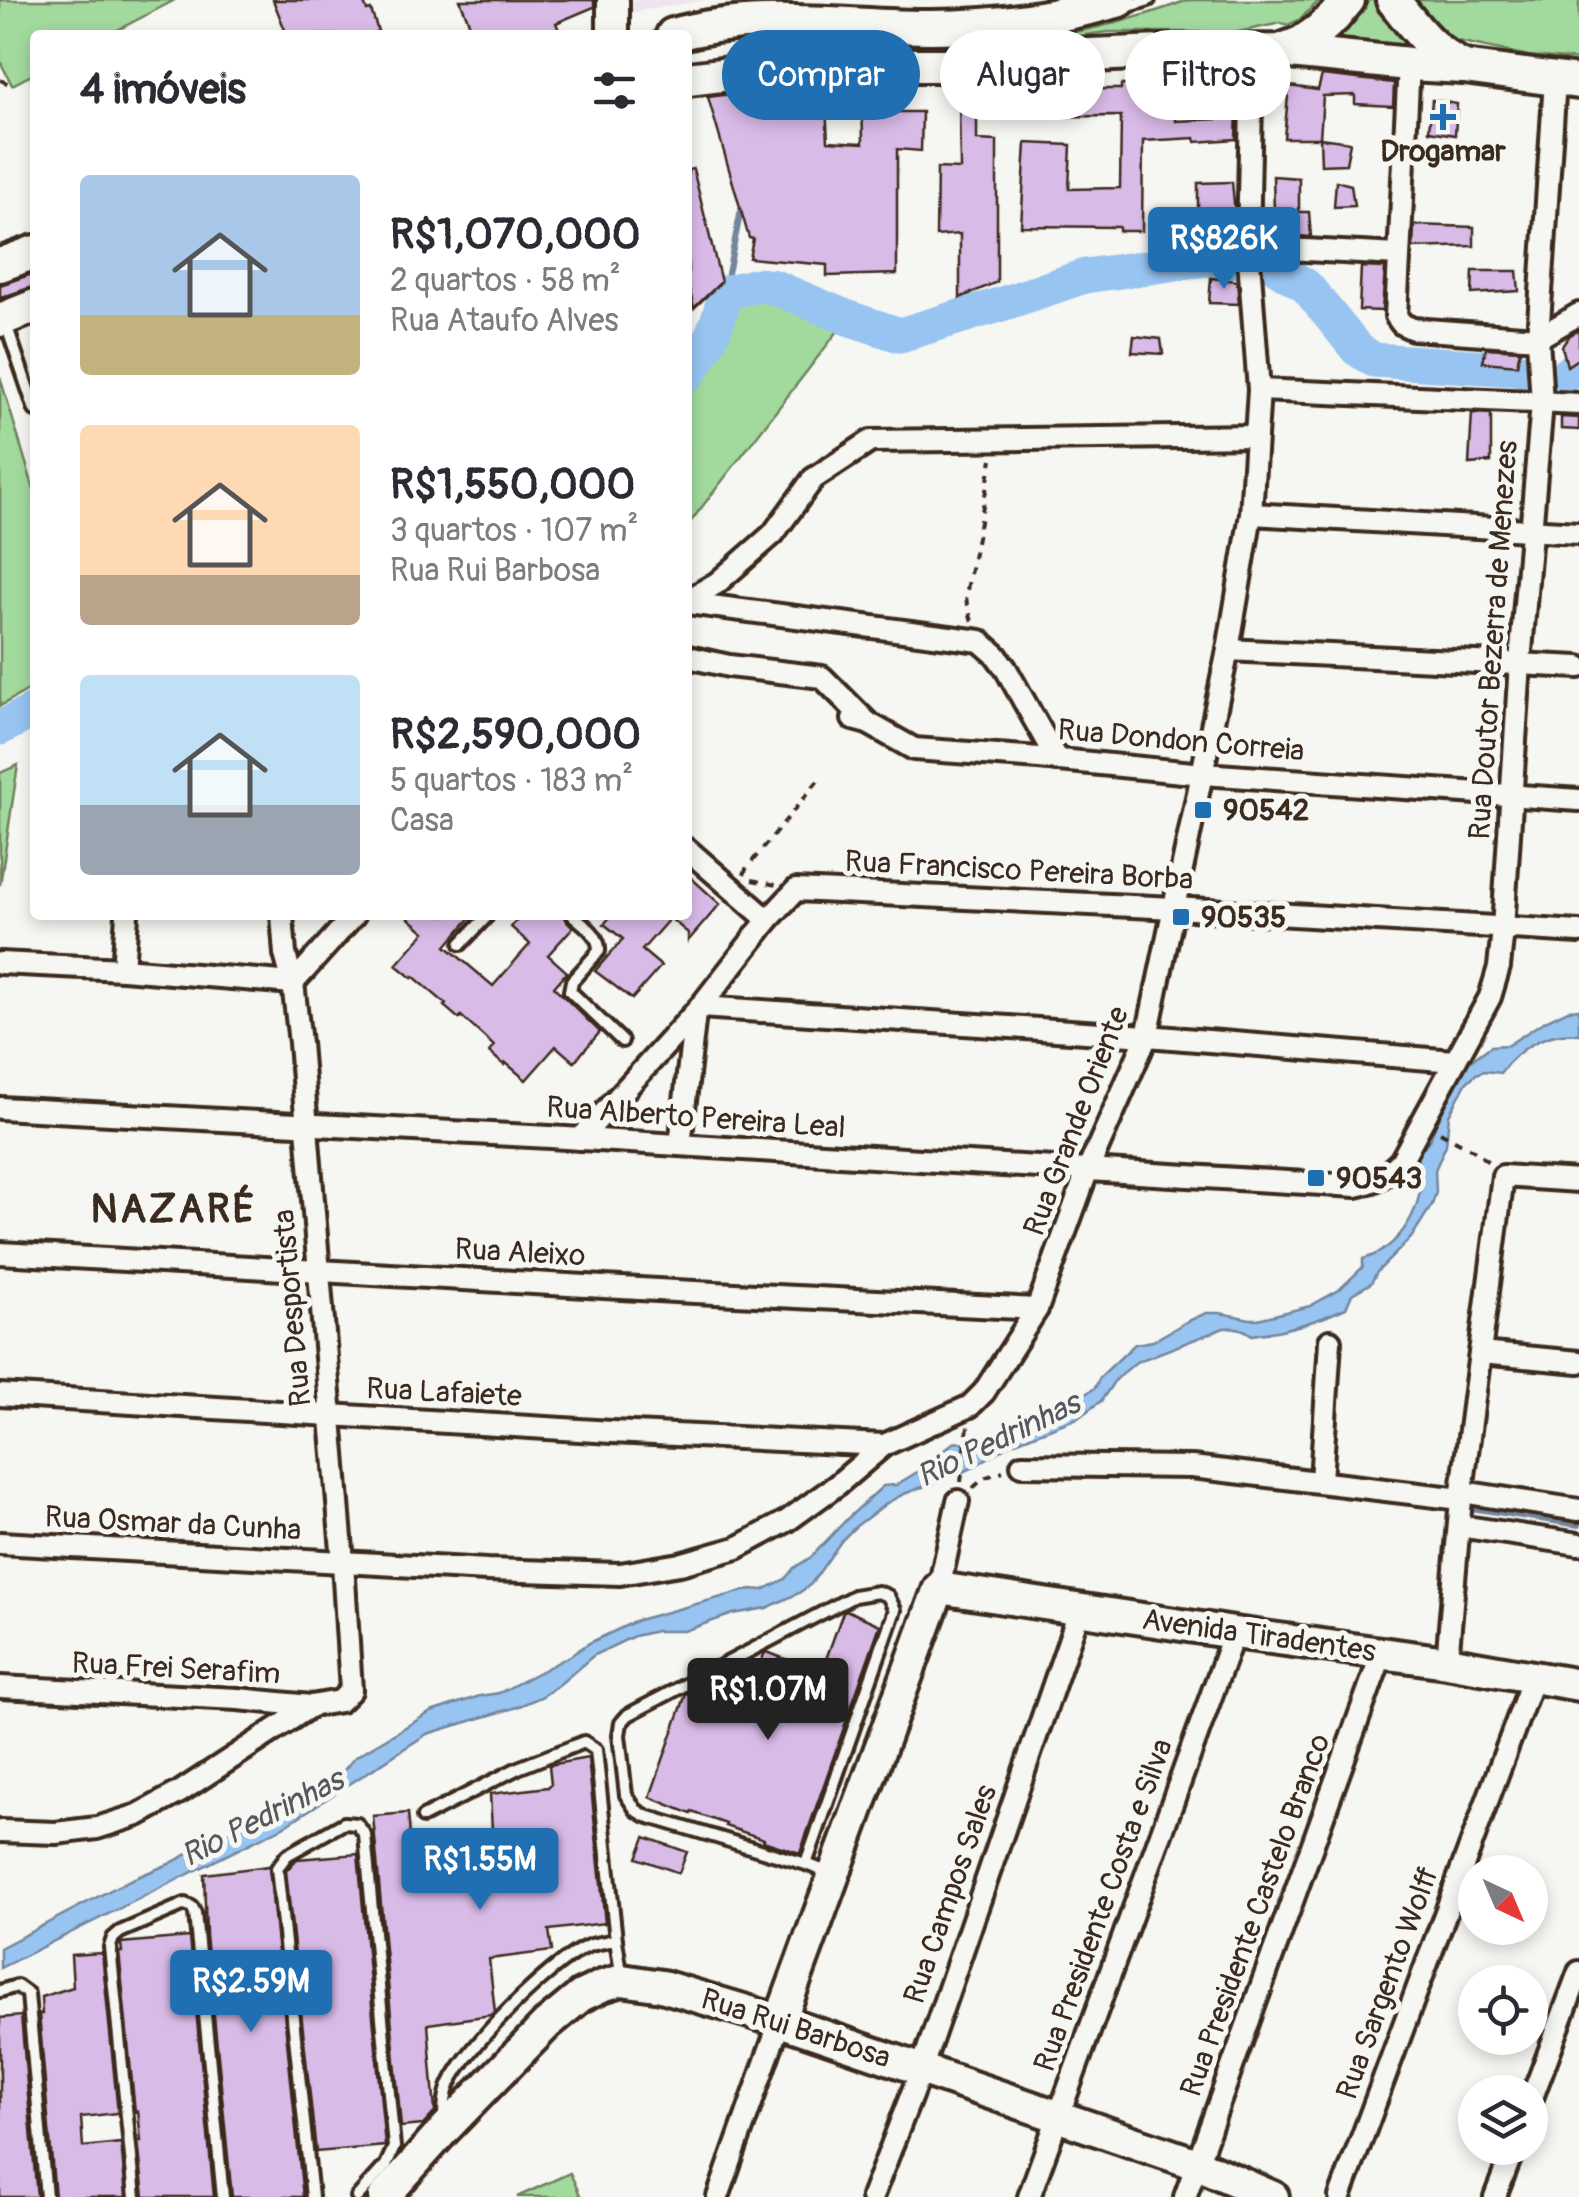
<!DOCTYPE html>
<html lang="pt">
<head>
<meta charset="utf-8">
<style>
  body { margin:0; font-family:Pangolin,sans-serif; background:#f2f2f3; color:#2b2b33; height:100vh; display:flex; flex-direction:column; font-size:38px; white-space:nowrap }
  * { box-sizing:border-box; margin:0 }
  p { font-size:32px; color:#7c7c81 }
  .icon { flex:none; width:55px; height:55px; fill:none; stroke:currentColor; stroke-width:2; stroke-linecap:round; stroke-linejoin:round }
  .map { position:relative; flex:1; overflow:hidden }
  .panel { position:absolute; left:30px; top:30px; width:662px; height:890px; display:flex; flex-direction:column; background:#fff; border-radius:10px; box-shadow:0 5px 15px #0003 }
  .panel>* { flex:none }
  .guide { position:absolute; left:722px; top:30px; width:705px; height:90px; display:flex; gap:20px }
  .needle { width:65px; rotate:136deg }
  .fabs { position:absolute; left:1458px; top:1855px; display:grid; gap:20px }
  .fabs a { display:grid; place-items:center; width:90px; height:90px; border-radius:50%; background:#fff; box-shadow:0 5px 15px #0003; font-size:50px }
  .price { position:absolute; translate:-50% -85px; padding:0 22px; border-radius:10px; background:#1f6fb2; color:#fff; font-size:32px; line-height:65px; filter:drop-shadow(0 2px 5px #0008) }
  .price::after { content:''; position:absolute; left:50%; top:60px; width:30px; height:22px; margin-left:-15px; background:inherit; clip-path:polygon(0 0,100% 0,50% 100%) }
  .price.active { background:#222; color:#fff }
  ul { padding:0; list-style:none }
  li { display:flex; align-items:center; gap:30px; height:250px; padding:0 50px }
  li span { display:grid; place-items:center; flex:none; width:280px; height:200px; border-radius:10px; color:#555 }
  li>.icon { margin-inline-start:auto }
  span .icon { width:120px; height:120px; fill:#fffc; stroke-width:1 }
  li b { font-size:42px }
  h2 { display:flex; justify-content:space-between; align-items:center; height:120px; padding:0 50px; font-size:42px }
  .chip { padding:0 35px; border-radius:45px; background:#fff; box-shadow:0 5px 15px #0003; font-size:35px; line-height:90px }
  .chip.active { background:#1f6fb2; color:#fff }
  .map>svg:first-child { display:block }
</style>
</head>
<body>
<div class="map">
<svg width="1579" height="2197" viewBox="0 0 1579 2197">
  <rect width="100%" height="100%" fill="#f6f6f2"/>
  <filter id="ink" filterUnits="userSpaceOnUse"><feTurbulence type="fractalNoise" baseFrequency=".01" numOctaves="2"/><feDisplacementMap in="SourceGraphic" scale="20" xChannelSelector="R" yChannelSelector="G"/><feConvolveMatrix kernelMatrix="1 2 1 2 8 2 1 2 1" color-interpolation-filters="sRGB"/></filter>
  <g filter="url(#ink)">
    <polygon fill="#ede4ef" points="633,0 706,0 633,12"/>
    <g fill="#a2d99d" stroke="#6e825e" stroke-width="2.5">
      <polygon points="0,0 175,0 108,35 35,35 35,73 12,85 0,61"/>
      <path d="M1188 0H1320L1299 20 1288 25 1281 23 1238 32H1107L981 49 857 48C899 39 940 47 982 44 1053 39 1122 25 1188 0Z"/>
      <polygon points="1369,0 1376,0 1423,58 1333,47"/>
      <polygon points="1407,0 1579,0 1579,60 1529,56 1439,37"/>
      <path d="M757 285 774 287 848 318 688 525V374C705 351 721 322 724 293Z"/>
      <polygon points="0,377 35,493 35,686 0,706"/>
      <polygon points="18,765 0,885 0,773"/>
      <polygon points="570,2173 581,2197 517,2197"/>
    </g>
    <path fill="#98c4f1" stroke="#73869d" stroke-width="2.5" d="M1579 1009V1034C1547 1030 1519 1048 1500 1073L1484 1071 1476 1074 1467 1082 1449 1115 1446 1145 1435 1170 1436 1192 1432 1205 1411 1238 1377 1272 1371 1283 1352 1294 1346 1308C1316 1322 1285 1331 1252 1335 1243 1328 1236 1327 1224 1328L1136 1362 1115 1380 1101 1401 1078 1418 1010 1444 970 1469 904 1494 887 1503 855 1527 842 1540 811 1584 799 1593 767 1608 733 1614 684 1631H656L634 1636 594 1655 560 1684 543 1696 517 1707 427 1734 283 1827 0 1968V1948L130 1880 169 1864 247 1822 304 1796 313 1788 320 1787 340 1775 355 1757 431 1712 480 1696 499 1693 570 1656 589 1643 638 1620 751 1589 763 1590 785 1579 794 1568 811 1557 848 1518 883 1486 896 1485 914 1474 953 1443 960 1442 968 1445 984 1436 1035 1419 1077 1399 1095 1388 1100 1377 1135 1344 1153 1341 1186 1322 1206 1313H1220L1250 1319H1258L1310 1306 1339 1290 1363 1267V1259C1397 1250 1420 1214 1421 1179 1421 1172 1418 1163 1417 1155L1431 1138 1439 1112 1453 1080 1465 1065 1491 1046 1508 1045 1543 1022 1568 1010Z"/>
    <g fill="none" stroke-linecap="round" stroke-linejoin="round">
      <g stroke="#73869d" stroke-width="6">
        <polyline points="724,293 742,205"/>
        <polyline points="1471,1508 1579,1525"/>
      </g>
      <g stroke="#98c4f1" stroke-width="35">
        <path d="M688 374C705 351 721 322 724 293L757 285 774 287 848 318 900 335 999 305 1085 276 1207 259 1268 262 1306 286 1357 349 1374 360 1517 369 1555 382 1579 366"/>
        <polyline points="0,728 35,710"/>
      </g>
    </g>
    <g fill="#d9bbe8" stroke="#3b2a1e" stroke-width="2.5">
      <polygon points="273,0 363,0 367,11 371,10 378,31 369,35 287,35"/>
      <polygon points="460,0 594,0 594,7 556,23 561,35 474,35"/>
      <polygon points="1322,75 1394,83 1393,106 1355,104 1355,95 1323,96 1320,138 1284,138 1289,86 1318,90"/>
      <polygon points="1217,78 1238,78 1236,139 1196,142 1195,138 1143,141 1142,231 1119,231 1119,227 1021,226 1026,143 1071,145 1069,189 1120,188 1121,116 977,117 977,140 997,141 997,282 960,298 960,234 936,236 937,168 960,169 959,92 1025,91 1025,89 1121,89 1121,85 1144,85 1144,98 1177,96 1176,121 1217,119"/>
      <polygon points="896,85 896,112 922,112 921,151 897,149 897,274 827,276 827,265 749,258 753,239 749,238 708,97 762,90 777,106 781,89 825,90 828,141 863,143 862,86"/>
      <polygon points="1432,100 1457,104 1455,135 1429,131"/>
      <polygon points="1320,138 1350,142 1346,164 1321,165"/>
      <polygon points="693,169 721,282 694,308 688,283 688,170"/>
      <polygon points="1273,176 1299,178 1299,212 1309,212 1311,237 1270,234 1269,211 1274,211"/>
      <polygon points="1336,181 1351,185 1354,206 1334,207"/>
      <polygon points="1232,182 1235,213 1198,215 1198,183"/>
      <polygon points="1414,225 1474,227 1474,246 1413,248"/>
      <polygon points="1361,267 1385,268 1382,311 1359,310"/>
      <polygon points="1473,271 1517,271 1519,291 1472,294"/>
      <polygon points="35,273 35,286 0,298 0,285"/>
      <polygon points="1211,278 1237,281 1239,304 1209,303"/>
      <polygon points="1579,330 1579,358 1567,366 1562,346 1570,335"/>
      <polygon points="1134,336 1161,339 1163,354 1132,352"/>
      <polygon points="1486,348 1520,350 1517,365 1483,362"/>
      <polygon points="1472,413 1491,414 1491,462 1469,464"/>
      <polygon points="1561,417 1579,418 1579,430 1561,429"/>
      <polygon points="688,875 720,904 688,941 688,933 670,918 642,950 661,966 632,999 595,971 623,939 604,924 612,915 688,915"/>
      <polygon points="405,915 473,915 446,946 493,986 530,944 511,927 522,915 564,915 567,921 573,927 548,955 567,972 554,987 600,1032 574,1062 556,1046 526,1080 506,1063 504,1065 489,1052 494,1046 461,1016 459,1019 444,1006 446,1004 413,976 412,978 396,965 425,932"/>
      <polygon points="846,1610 880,1625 800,1853 763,1841 764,1839 725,1826 726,1824 692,1812 691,1814 650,1797 686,1694 689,1693 743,1714 764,1654 767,1652 821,1673 843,1612"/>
      <polygon points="588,1758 605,1923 549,1930 552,1951 489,1959 495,2012 491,2015 428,2024 435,2112 423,2125 401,2127 373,1816 408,1813 412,1858 493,1848 490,1794 548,1787 551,1784 549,1765"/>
      <polygon points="645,1837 687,1852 679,1873 637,1858"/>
      <polygon points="358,1854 385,2146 316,2152 286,1871 297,1859"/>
      <polygon points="269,1866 303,2197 232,2197 206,1935 204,1874"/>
      <polygon points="189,1937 214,2197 144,2197 138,2141 141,2141 138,2111 135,2112 119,1952 122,1952 121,1943"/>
      <polygon points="102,1953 118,2113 81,2117 83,2147 121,2143 126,2197 55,2197 39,2014 42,2014 41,1997 73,1987 71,1955"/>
      <polygon points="21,2016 37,2197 0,2197 0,2018"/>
    </g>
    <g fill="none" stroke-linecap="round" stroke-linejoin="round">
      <defs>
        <g id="lane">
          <polyline points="1126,7 1149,0"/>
          <polyline points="5,321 35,410"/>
          <path d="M573 915C584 925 600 935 599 951L572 981 570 991 622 1041"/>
          <polyline points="461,944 488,915"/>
          <polyline points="423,1817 518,1768 584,1742 596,1750 616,1940 622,1979"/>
          <polyline points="806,1864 895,1610 888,1596 878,1592 854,1596 628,1715 621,1723 619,1735 626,1795 636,1810 646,1816 806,1864 832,1874"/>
          <polyline points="0,1991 17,1986 28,1994 46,2197"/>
          <path d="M444 2121C444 2108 444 2096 450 2083 466 2048 550 1963 586 1947 595 1943 606 1942 616 1940"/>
          <polyline points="135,2197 110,1947 113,1938 120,1932 185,1904 192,1907 195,1913 223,2197"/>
          <polyline points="312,2197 277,1868 287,1855 344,1823 357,1824 365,1835 394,2147 386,2165 357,2197"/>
        </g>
        <g id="street">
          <polyline points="1409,64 1396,316 1402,324 1413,329 1538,338 1579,314"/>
          <polyline points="1248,247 1398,255"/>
          <polyline points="1259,390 1579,404"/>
          <polyline points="1251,514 1579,533"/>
          <polyline points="688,600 717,583 773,534 813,479 871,441 1256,436"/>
          <polyline points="688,603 980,641 996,655 1006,669 1057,760"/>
          <polyline points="1228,650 1579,667"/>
          <polyline points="688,657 729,666 822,677 868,723"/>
          <polyline points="853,719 868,723 914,749 1039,758 1203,774 1579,800"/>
          <polyline points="768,920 796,890 1175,908 1579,932"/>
          <polyline points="0,963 123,969 293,983 354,915"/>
          <polyline points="123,969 127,915"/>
          <polyline points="700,1007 1147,1036 1454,1061"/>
          <path d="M0 1108C183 1119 367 1127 550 1137 819 1152 1087 1172 1356 1186 1375 1182 1387 1175 1401 1161L1490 997 1499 967 1503 929 1520 663 1542 403 1538 338 1555 80"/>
          <polyline points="580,1139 700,1007 768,920 688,850"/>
          <polyline points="680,1145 695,1013"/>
          <polyline points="0,1253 675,1291 1037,1309"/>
          <polyline points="1480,1353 1579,1362"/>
          <polyline points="0,1395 612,1432 884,1445"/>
          <polyline points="1022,1465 1192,1467 1461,1499"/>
          <polyline points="1321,1481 1330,1341"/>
          <polyline points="1462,1492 1579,1510"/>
          <polyline points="1459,1526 1579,1544"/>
          <polyline points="0,1543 487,1570 620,1574 680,1564 737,1548 787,1521 837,1485 884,1445 970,1406 984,1392 1037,1309 1087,1172 1147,1036 1228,650 1251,514 1259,390 1248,247 1252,52"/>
          <polyline points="939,1588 958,1501"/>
          <polyline points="1447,1662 1461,1499 1503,1176 1579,1181"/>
          <polyline points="0,1687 238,1699 311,1706 340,1701 351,1690 343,1563 300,1043 293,983 285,954 282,915"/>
          <polyline points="0,1831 56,1833 97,1828 138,1815 180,1792 311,1706"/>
          <polyline points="1530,2103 1579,1972"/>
          <polyline points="718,2197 780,2021"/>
          <polyline points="872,2197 921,2070 1080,1609"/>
          <polyline points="1029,2197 1234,1633"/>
          <polyline points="1185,2197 1382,1653"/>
          <polyline points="1340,2197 1533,1678"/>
          <polyline points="1495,2197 1514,2148"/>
        </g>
        <g id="secondary">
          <polyline points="613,35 613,0"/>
          <polyline points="780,2021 939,1588 1234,1633 1447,1662 1579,1685"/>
          <polyline points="384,2197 444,2130 547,2024 581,1996 602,1986 622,1980 662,1986 780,2021 1197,2164 1273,2197"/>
        </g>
        <g id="primary">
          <path d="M1393 0C1414 26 1433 53 1464 67"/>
          <path d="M673 35C758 11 845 27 931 27 994 27 1060 17 1120 0"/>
          <polyline points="1280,51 1409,64 1464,67 1579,82"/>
          <polyline points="688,79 771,69 881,65 948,65 1066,56 1161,52 1280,51 1301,43 1317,32 1334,17 1348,0"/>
          <polyline points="0,265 35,252"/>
          <polyline points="0,320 35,306"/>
        </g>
      </defs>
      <use href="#lane" stroke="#3b2a1e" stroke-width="18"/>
      <use href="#street" stroke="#3b2a1e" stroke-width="28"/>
      <use href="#secondary" stroke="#3b2a1e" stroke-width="38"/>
      <use href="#primary" stroke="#3b2a1e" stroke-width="40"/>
      <g stroke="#3b2a1e" stroke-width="4" stroke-dasharray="8 8" stroke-linecap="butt">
        <polyline points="0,80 12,85"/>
        <polyline points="972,621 967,605 966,595 992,459"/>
        <polyline points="744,875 746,869 821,777"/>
        <polyline points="752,880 776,885"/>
        <polyline points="1440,1132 1473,1150 1491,1164"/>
        <polyline points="961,1482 968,1426"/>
        <polyline points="973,1488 984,1478 1003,1471"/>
      </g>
      <use href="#lane" stroke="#f6f6f2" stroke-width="10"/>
      <use href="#street" stroke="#f6f6f2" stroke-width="20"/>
      <use href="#secondary" stroke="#f6f6f2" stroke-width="30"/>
      <use href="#primary" stroke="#f6f6f2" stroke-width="32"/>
    </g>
  </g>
  <g fill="#1f6fb2" stroke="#f6f6f2" stroke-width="4">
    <path d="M1438 102h10v10h10v10h-10v10h-10v-10h-10v-10h10z"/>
    <rect x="1193" y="800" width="20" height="20" rx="5"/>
    <rect x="1171" y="907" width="20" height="20" rx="5"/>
    <rect x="1306" y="1168" width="20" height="20" rx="5"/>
  </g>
  <g text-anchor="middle" stroke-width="10" stroke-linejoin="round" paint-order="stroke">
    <g font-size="30" font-weight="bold" fill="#3b2a1e" stroke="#f6f6f2" text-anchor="start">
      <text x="1443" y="161" text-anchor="middle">Drogamar</text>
      <text x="1223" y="820">90542</text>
      <text x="1201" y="927">90535</text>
      <text x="1336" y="1188">90543</text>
    </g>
    <g font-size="30" fill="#3b2a1e" stroke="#f6f6f2">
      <text transform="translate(1493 640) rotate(-86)" y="10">Rua Doutor Bezerra de Menezes</text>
      <text transform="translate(1181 740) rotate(5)" y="10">Rua Dondon Correia</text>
      <text transform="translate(1019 870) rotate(3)" y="10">Rua Francisco Pereira Borba</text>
      <text transform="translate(696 1117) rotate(4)" y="10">Rua Alberto Pereira Leal</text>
      <text transform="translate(1076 1121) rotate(-69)" y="10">Rua Grande Oriente</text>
      <text transform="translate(520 1252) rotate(3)" y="10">Rua Aleixo</text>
      <text transform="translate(292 1308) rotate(-95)" y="10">Rua Desportista</text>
      <text transform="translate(444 1392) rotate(3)" y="10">Rua Lafaiete</text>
      <text transform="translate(173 1523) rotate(3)" y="10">Rua Osmar da Cunha</text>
      <text transform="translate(1259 1635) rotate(8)" y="10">Avenida Tiradentes</text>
      <text transform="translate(176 1668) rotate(3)" y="10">Rua Frei Serafim</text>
      <text transform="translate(950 1894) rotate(-71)" y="10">Rua Campos Sales</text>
      <text transform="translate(1103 1905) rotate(-70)" y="10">Rua Presidente Costa e Silva</text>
      <text transform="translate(1255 1915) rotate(-70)" y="10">Rua Presidente Castelo Branco</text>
      <text transform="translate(1387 1983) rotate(-70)" y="10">Rua Sargento Wolff</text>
      <text transform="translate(796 2028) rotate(18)" y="10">Rua Rui Barbosa</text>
    </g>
    <g font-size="32" font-style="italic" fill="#57585d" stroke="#f6f6f2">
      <text transform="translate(998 1439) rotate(-26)" y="11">Rio Pedrinhas</text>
      <text transform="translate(262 1817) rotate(-27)" y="11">Rio Pedrinhas</text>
    </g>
    <g font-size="40" font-weight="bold" letter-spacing="2.5" fill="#3b2a1e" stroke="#f6f6f2">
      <text x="174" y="1222">NAZARÉ</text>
    </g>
  </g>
</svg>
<div class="fabs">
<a><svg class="needle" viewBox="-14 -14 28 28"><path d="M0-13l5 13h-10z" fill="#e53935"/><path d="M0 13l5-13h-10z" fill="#7c7c81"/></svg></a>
<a><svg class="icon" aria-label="locate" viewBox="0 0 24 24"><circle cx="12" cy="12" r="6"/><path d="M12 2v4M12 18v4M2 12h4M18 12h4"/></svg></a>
<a><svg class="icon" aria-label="layers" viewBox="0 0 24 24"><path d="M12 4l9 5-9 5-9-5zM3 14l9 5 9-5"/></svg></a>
</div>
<b class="price" style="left:1224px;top:292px">R$826K</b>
<b class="price active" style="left:768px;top:1743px">R$1.07M</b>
<b class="price" style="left:480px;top:1913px">R$1.55M</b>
<b class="price" style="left:251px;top:2035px">R$2.59M</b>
<div class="guide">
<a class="chip active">Comprar</a>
<a class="chip">Alugar</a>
<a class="chip">Filtros</a>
</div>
<section class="panel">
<h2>4 imóveis<svg class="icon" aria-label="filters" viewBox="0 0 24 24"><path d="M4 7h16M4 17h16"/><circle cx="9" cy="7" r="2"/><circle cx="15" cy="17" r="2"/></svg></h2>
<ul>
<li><span style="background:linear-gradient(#a9c7e8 70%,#c2b280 0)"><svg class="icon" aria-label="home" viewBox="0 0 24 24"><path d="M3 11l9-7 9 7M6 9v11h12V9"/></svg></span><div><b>R$1,070,000</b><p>2 quartos · 58 m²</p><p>Rua Ataufo Alves</p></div></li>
<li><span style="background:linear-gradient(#ffd9b3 75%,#b9a48a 0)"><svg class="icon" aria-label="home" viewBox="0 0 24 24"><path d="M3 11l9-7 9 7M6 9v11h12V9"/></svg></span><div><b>R$1,550,000</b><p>3 quartos · 107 m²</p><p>Rua Rui Barbosa</p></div></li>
<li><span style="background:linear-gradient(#bfe0f5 65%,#9aa5b1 0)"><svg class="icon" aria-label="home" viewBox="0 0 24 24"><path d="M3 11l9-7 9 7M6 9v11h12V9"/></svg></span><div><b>R$2,590,000</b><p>5 quartos · 183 m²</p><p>Casa</p></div></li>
</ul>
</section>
</div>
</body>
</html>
